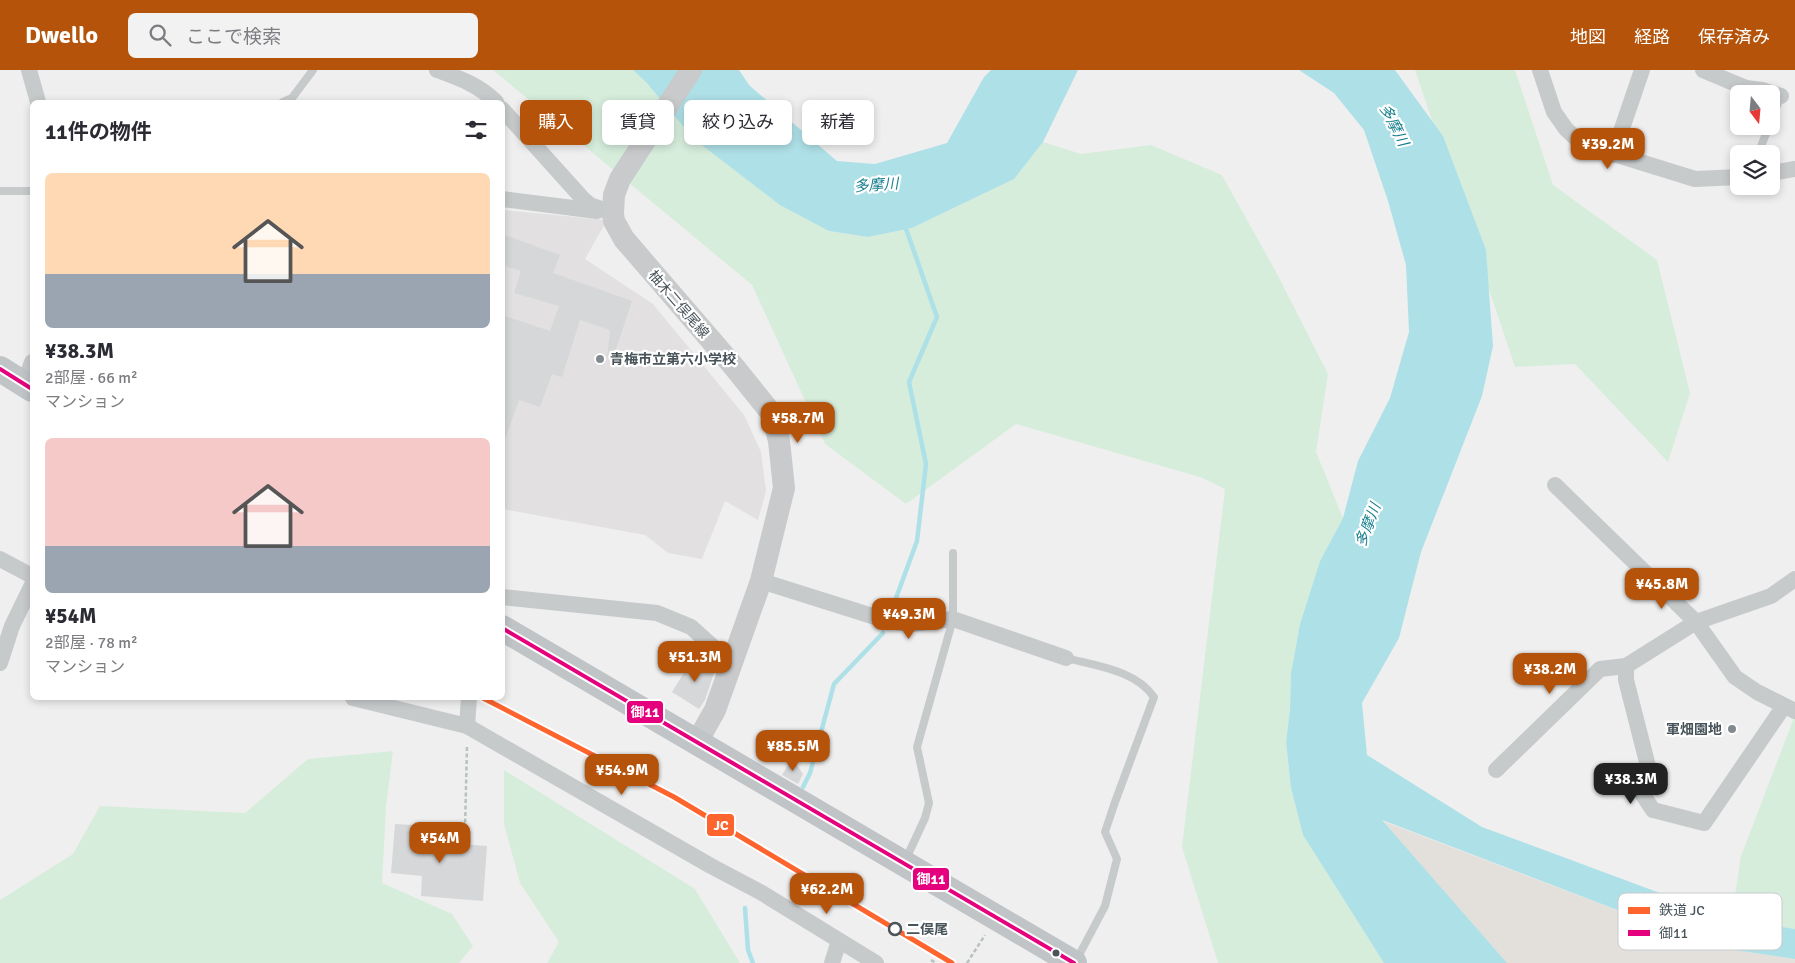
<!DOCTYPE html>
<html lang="ja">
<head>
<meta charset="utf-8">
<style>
  body { margin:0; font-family:Signika,"Noto Sans JP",sans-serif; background:#f2f2f3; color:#2b2b33; height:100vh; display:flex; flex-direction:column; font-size:19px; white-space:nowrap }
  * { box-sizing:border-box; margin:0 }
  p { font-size:16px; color:#7c7c81 }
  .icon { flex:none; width:28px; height:28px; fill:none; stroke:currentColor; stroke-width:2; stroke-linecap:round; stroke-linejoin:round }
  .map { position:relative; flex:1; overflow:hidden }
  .side { position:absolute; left:30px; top:30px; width:475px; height:600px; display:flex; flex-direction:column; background:#fff; border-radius:8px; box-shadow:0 2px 8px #0003 }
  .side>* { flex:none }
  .hud { position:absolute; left:520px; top:30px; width:475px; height:45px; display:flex; gap:10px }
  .needle { width:32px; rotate:164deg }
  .fabs { position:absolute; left:1730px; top:15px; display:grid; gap:10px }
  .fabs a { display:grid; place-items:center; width:50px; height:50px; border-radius:8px; background:#fff; box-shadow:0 2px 8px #0003; font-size:25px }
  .price { position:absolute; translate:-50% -42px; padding:0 11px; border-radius:10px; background:#b45309; color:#fff; font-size:16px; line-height:32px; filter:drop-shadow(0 1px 2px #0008) }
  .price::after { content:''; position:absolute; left:50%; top:30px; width:15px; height:11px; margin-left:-8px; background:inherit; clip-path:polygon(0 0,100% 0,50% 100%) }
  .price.current { background:#222; color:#fff }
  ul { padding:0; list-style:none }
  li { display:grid; align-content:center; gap:10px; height:265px; padding:0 15px }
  li span { display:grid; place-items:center; height:155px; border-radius:8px; color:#555 }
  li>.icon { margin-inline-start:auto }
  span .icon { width:90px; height:90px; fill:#fffc; stroke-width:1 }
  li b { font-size:21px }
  h2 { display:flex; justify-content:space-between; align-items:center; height:60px; padding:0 15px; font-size:21px }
  .chip { padding:0 18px; border-radius:8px; background:#fff; box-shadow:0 2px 8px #0003; font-size:18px; line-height:45px }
  .chip.current { background:#b45309; color:#fff }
  header { display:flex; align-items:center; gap:30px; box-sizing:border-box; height:70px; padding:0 25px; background:#b45309; color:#fff }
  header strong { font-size:24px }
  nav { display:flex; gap:28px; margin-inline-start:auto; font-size:18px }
  .search { width:350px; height:45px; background:#f2f2f3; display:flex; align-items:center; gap:12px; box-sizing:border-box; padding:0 18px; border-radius:8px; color:#7c7c81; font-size:19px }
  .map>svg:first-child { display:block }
</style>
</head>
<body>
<header>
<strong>Dwello</strong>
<div class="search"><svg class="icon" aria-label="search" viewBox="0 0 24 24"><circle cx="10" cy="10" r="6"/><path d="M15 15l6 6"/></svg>ここで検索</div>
<nav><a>地図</a><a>経路</a><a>保存済み</a></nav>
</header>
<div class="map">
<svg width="1795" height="893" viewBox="0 0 1795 893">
  <rect width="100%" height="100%" fill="#f0efef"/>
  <polygon fill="#e2e0e1" points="502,140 607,150 585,189 653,234 744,345 761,382 766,421 758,450 725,431 702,489 668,483 645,465 503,439"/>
  <g fill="#d6eddc">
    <polygon points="493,0 633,0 829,161 868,167 912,158 1014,109 1043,72 1081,84 1151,75 1222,105 1276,202 1328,304 1316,382 1343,448 1320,491 1300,554 1291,603 1290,639 1286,672 1291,718 1303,765 1384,893 1218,893 1182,777 1225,419 1200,407 1016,354 906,434 825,374 752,215"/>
    <polygon points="1415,0 1515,0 1553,115 1657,190 1690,323 1668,392 1575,294 1515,297"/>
    <polygon points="1795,645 1795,859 1727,848 1735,825 1741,786"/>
    <polygon points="393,681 386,737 382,813 452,844 473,876 459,893 0,893 0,830 73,784 100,736 245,743 308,689"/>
    <polygon points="504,700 695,819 740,893 547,893 559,872 520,813 504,754"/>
  </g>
  <polygon fill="#e3e0dc" points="1380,750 1714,877 1795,889 1795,893 1507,893"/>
  <g fill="#aee0e7">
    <polygon points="633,0 739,0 798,88 875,94 947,73 984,7 991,0 1078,0 1043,72 1014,109 912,158 868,167 829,161 780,135 694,69 646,12"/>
    <polygon points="1299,0 1395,0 1443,66 1486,180 1493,276 1482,326 1421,482 1399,568 1362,633 1367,685 1482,757 1727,848 1795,859 1795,889 1714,877 1382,750 1507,893 1384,893 1303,765 1291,718 1286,672 1290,639 1291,603 1300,554 1320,491 1343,448 1358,391 1390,328 1409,262 1406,195 1388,131 1364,60 1334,23"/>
  </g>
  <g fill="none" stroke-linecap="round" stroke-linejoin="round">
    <g stroke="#aee0e7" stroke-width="4.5">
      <polyline points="892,539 917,471 926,394 909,312 937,247 904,153"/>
      <polyline points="803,717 810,703 834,614 883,563"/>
      <polyline points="745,838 748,880 753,893"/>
    </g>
    <polyline stroke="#aee0e7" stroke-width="28" points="710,0 841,113"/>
  </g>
  <g fill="#d6d7d8">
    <polygon points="502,164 560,185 553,203 632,231 613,288 607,287 610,260 580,250 562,307 552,304 540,337 519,330 504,372 502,372 502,245 550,261 559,236 514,223 521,201 502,195"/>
    <polygon points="694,587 715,600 705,630 699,639 672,622"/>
    <polygon points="792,688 803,704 798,714 782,705"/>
    <polygon points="395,754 430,756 429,772 487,776 483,831 421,826 422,806 391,803"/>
  </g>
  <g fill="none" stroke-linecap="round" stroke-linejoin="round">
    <g stroke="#b7c2be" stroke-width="2.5" stroke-dasharray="4 2.5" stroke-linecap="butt">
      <polyline points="465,759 467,675"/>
      <polyline points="931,890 936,893"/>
      <polyline points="967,893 985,865"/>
    </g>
    <g stroke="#c7cacb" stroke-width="8">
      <polyline points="283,32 292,28 313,0"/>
      <polyline points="1771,50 1781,26"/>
      <polyline points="1758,84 1769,56"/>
      <polyline points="0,121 32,121"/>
      <path d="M1066 588C1097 596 1135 600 1154 627L1115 732 1105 762 1117 789 1105 836 1077 889"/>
      <polyline points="906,789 925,748 929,733 917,677 953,549 953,483"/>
    </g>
    <g stroke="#c7cacb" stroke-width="16">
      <polyline points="29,0 38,32"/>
      <path d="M437 0C459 8 479 15 496 32"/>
      <polyline points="1540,0 1554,42 1566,59 1582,74 1695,109 1739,107"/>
      <polyline points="1703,0 1746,18 1762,20 1781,26"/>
      <polyline points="502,39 584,130 590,135 613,143"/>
      <polyline points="1613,85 1642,0"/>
      <polyline points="1771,103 1795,99"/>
      <polyline points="502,129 597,141"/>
      <polyline points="24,313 32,292"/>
      <polyline points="1555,415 1696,552 1771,526 1795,509"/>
      <polyline points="0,489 32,506"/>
      <polyline points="761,511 888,551 911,554 953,549 1066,588"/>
      <polyline points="502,527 657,543 691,557 731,593"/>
      <polyline points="0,593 12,556 32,515"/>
      <polyline points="353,628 467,656 711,796 762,823 876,893"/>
      <polyline points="1784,636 1704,753 1653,740 1643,725 1651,708 1626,610 1626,596 1696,552 1735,607 1757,622 1795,641"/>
      <polyline points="467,656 469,628"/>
      <polyline points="1496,700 1600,599 1626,596"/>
      <polyline points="832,893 839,871"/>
    </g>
    <polyline stroke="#c8cacc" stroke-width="22" points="691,0 620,109 614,125 613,143 614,151 624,169 735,298 772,344 779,371 784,418 761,511 715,640 697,672"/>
    <g stroke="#c0c4c6" stroke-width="26">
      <polyline points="0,299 32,319"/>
      <polyline points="502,558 1074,893"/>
    </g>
    <defs>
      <g id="bus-1">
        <polyline points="0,299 32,319"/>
        <polyline points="502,558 1074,893"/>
      </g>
    </defs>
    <use href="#bus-1" stroke="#fff" stroke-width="8"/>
    <use href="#bus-1" stroke="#e5007d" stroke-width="4"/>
    <defs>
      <polyline id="rail-1" points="483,628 674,727 952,893"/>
    </defs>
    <use href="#rail-1" stroke="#fff" stroke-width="9"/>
    <use href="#rail-1" stroke="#fe642e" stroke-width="5"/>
  </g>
  <g fill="#838a8e" stroke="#fff" stroke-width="2">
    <circle cx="600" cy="289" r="5"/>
    <circle cx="1732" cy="659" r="5"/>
  </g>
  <circle fill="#fff" stroke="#48535a" stroke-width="2.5" cx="895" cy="859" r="6"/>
  <circle fill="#48535a" stroke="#fff" stroke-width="2" cx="1056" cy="883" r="4.5"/>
  <g text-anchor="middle" stroke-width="4.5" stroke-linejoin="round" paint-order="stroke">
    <g font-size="14" fill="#48535a" stroke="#fff">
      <text transform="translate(679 234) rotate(49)" y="5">柚木二俣尾線</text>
    </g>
    <g font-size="14" font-weight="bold" fill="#48535a" stroke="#fff" text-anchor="start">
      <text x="610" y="294">青梅市立第六小学校</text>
      <text x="1722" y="664" text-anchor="end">軍畑園地</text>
    </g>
    <g font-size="14" font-weight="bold" fill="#48535a" stroke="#fff" text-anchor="start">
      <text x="906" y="864">二俣尾</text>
    </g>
    <g font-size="15" font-style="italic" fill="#18818e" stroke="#fff">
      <text transform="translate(1394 55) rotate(63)" y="5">多摩川</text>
      <text transform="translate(876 115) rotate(-4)" y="5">多摩川</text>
      <text transform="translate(1368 455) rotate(-69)" y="5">多摩川</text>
    </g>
  </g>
  <rect x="1618" y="823" width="164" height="57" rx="8" fill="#fff" stroke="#c8cbce" stroke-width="1"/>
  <rect x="1628" y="837" width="22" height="7" fill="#fe642e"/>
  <rect x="1628" y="860" width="22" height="6" fill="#e5007d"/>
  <g font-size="14" fill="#48535a">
    <text x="1659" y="845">鉄道 JC</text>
    <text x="1659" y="868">御11</text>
  </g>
  <g stroke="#fff" stroke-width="2">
    <rect x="626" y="630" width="38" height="24" rx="5" fill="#e5007d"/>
    <rect x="706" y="743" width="29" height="24" rx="5" fill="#fe642e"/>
    <rect x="912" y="797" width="38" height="24" rx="5" fill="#e5007d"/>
  </g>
  <g font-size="14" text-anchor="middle" font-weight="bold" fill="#fff">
    <text x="645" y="647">御11</text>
    <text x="721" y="760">JC</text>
    <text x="931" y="814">御11</text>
  </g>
</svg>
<div class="fabs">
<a><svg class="needle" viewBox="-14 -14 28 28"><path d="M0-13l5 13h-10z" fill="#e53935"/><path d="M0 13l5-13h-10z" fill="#7c7c81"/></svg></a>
<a><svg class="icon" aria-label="layers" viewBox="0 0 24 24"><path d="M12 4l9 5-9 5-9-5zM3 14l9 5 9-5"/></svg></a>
</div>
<b class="price" style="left:1608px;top:100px">¥39.2M</b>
<b class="price" style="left:798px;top:374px">¥58.7M</b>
<b class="price" style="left:1662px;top:540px">¥45.8M</b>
<b class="price" style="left:909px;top:570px">¥49.3M</b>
<b class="price" style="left:695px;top:613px">¥51.3M</b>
<b class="price" style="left:1550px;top:625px">¥38.2M</b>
<b class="price" style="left:793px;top:702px">¥85.5M</b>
<b class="price" style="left:622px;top:726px">¥54.9M</b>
<b class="price current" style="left:1631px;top:735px">¥38.3M</b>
<b class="price" style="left:440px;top:794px">¥54M</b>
<b class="price" style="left:827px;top:845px">¥62.2M</b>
<div class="hud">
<a class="chip current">購入</a>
<a class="chip">賃貸</a>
<a class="chip">絞り込み</a>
<a class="chip">新着</a>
</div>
<section class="side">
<h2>11件の物件<svg class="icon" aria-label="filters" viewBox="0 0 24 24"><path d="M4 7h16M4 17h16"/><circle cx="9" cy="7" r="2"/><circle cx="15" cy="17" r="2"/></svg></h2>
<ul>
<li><span style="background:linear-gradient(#ffd9b3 65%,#9aa5b1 0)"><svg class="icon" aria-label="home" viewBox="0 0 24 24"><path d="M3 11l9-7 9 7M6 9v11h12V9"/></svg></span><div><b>¥38.3M</b><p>2部屋 · 66 m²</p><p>マンション</p></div></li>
<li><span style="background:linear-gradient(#f6c9c9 70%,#9aa5b1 0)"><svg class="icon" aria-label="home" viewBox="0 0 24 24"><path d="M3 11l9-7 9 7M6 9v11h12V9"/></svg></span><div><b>¥54M</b><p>2部屋 · 78 m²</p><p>マンション</p></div></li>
</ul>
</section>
</div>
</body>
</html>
